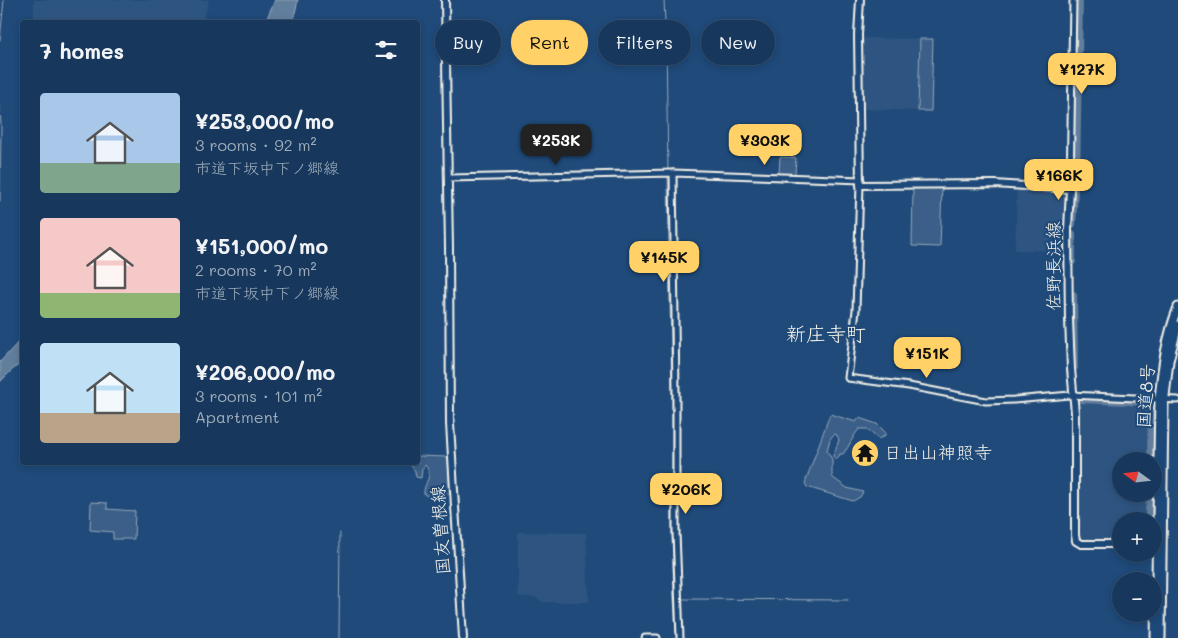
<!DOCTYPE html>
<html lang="en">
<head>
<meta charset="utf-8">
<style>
  body { margin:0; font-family:Mali,"Klee One",sans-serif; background:#203f62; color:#f1f3f6; height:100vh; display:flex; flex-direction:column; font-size:19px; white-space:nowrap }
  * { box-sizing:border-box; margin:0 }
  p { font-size:16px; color:#9eacbb }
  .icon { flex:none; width:28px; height:28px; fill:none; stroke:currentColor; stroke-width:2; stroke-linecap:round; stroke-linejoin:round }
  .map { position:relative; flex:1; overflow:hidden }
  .side { position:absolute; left:20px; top:20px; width:400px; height:445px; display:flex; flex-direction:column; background:#17385c; border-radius:5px; box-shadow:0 2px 8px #0003,0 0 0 1px #365272 }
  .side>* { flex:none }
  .guide { position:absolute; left:435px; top:20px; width:475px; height:45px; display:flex; gap:10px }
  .needle { width:32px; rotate:285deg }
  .controls { position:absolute; left:1112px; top:452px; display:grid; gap:10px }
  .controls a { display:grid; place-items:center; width:50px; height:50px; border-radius:50%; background:#17385c; box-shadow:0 2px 8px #0003,0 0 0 1px #365272; font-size:25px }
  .price { position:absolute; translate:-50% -42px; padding:0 11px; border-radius:10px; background:#ffd166; color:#111; font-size:16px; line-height:32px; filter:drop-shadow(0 1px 2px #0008) }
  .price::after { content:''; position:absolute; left:50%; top:30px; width:15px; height:11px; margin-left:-8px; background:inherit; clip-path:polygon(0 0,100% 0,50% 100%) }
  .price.current { background:#222; color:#fff }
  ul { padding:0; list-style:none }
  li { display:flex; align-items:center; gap:15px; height:125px; padding:0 20px }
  li span { display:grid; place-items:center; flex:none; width:140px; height:100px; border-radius:5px; color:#555 }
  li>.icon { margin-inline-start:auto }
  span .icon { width:60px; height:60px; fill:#fffc; stroke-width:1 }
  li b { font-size:21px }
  h2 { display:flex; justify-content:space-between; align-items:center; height:60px; padding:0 20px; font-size:21px }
  .tag { padding:0 18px; border-radius:22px; background:#17385c; box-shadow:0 2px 8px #0003,0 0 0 1px #365272; font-size:18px; line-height:45px }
  .tag.current { background:#ffd166; color:#111 }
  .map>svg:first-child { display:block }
</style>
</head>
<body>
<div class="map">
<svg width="1178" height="638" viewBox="0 0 1178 638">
  <rect width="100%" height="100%" fill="#1f4a7a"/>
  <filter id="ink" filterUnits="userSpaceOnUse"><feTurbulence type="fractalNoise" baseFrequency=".02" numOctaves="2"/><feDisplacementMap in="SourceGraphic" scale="10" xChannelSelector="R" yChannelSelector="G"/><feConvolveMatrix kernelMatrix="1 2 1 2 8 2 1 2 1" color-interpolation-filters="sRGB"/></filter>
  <g filter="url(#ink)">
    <g fill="#2d5581">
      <polygon points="34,0 209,0 203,22 34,22"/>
      <polygon points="861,38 920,39 918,111 862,109"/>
      <polygon points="1017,189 1062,192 1065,195 1064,251 1015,250"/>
      <polygon points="1105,401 1150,403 1151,405 1150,461 1121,461 1121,494 1151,494 1151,513 1148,513 1148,516 1146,518 1146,521 1121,521 1121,540 1083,540 1079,534 1080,402"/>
      <polygon points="518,532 586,533 589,602 542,602 537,598 518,596"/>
    </g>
    <g fill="#3a5f88" stroke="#97a8b8">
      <polygon points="920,39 933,39 931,111 918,111"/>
      <polygon points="780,157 796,158 795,174 779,174"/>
      <polygon points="942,187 940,247 912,246 913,188"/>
      <path d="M830 414 856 422 859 418 877 424 885 432V436L878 439 867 429H859C852 437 850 446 843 454H840L838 458 836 460 833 456 839 440 837 435 834 434 830 439 827 451 832 459V477L847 488 863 492 860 497 853 501 807 487 805 483Z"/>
      <path d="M418 456 448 457 450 494C441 495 432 501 424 494 423 482 435 476 425 465L422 469 421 478 416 477 415 471 409 463 418 462Z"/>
      <polygon points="91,502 107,503 107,509 135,511 134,539 113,539 113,532 90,530"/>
    </g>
    <g fill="#627e9d" stroke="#9cacbb">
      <polygon points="275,0 298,0 293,22 265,22"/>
      <polygon points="22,338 22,362 11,371 0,382 0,362"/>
    </g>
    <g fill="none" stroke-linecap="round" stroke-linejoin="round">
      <g stroke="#9cacbb" stroke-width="1">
        <polyline points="664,0 666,42 668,172"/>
        <polyline points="0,40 4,0"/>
        <polyline points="0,106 1,126 0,201"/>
        <polyline points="668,176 669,258 672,395 672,531 674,599 676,632"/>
        <polyline points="683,599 848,600"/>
        <polyline points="339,638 340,533"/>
      </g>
      <g stroke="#627e9d" stroke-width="8">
        <polyline points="1076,181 1079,0"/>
        <polyline points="1072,224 1074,191"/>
        <polyline points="1072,235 1072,261"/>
        <polyline points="1073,295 1074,367"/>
        <polyline points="1079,399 1151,402 1152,404 1151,461"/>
        <polyline points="1147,521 1147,518 1149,516 1150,494"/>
      </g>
      <defs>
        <g id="minor">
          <polyline points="673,173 676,392 676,532 680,638"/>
          <polyline points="449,178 673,173 861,180"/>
          <polyline points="860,185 856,310 848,378 909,386 986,401 1014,400 1070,395 1178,400"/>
          <polyline points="1070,189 1073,0"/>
          <polyline points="645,638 657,638"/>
        </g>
        <g id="major">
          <polyline points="445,0 449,248 450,424 463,638"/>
          <polyline points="860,0 858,35 860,185 995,184 1070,189 1068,229 1069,320 1071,369 1075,413 1075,535 1076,541 1081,544 1121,544"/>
        </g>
        <g id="highway">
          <path d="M1155 638 1159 399C1162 367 1166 337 1178 307"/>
          <polyline points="1161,638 1164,405 1169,361 1178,325"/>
        </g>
      </defs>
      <use href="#minor" stroke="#f4f1e8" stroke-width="9"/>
      <use href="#major" stroke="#f4f1e8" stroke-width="10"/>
      <use href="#highway" stroke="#f4f1e8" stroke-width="11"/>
      <use href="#minor" stroke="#1f4a7a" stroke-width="5"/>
      <use href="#major" stroke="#1f4a7a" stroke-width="6"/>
      <use href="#highway" stroke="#1f4a7a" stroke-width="7"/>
    </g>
  </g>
  <defs>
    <symbol id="temple-disc" viewBox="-11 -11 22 22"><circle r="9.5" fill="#ffd166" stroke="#1f4a7a"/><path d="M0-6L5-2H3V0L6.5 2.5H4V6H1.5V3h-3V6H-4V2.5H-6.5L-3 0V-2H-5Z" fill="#111"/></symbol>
  </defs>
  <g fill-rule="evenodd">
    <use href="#temple-disc" x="849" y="437" width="32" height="32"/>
  </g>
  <g text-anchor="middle" stroke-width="4.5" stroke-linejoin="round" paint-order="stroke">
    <g font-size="18" fill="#f4f1e8" stroke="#1f4a7a">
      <text transform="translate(1054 266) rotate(-90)" y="6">佐野長浜線</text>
      <text transform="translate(1146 396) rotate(-86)" y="6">国道8号</text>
      <text transform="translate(441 530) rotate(-94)" y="6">国友曽根線</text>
    </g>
    <g font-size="18" fill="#f4f1e8" stroke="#1f4a7a" text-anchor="start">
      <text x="884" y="459">日出山神照寺</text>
    </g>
    <g font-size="20" fill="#f4f1e8" stroke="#1f4a7a">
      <text x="826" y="341">新庄寺町</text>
    </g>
  </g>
</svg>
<div class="controls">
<a><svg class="needle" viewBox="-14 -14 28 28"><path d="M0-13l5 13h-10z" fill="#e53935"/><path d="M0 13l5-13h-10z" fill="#9eacbb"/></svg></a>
<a>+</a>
<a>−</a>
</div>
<b class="price" style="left:1082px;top:95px">¥127K</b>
<b class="price current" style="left:556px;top:166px">¥253K</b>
<b class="price" style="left:765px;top:166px">¥303K</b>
<b class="price" style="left:1059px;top:201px">¥166K</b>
<b class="price" style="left:664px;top:283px">¥145K</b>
<b class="price" style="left:927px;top:379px">¥151K</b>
<b class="price" style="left:686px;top:515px">¥206K</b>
<div class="guide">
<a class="tag">Buy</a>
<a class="tag current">Rent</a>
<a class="tag">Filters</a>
<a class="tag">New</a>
</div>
<section class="side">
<h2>7 homes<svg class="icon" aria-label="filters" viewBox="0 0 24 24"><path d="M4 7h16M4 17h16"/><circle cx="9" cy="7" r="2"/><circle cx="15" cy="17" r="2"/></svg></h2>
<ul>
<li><span style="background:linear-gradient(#a9c7e8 70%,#7fa58c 0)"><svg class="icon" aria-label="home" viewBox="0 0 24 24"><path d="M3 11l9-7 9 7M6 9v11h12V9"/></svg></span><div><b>¥253,000/mo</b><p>3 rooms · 92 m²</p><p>市道下坂中下ノ郷線</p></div></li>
<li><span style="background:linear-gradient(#f6c9c9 75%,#8fb573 0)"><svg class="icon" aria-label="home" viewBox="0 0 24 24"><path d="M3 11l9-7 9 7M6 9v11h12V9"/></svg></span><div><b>¥151,000/mo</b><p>2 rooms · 70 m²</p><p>市道下坂中下ノ郷線</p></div></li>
<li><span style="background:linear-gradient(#bfe0f5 70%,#b9a48a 0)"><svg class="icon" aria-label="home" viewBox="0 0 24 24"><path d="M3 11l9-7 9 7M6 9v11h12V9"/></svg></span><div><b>¥206,000/mo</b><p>3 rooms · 101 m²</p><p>Apartment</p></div></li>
</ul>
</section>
</div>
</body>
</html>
